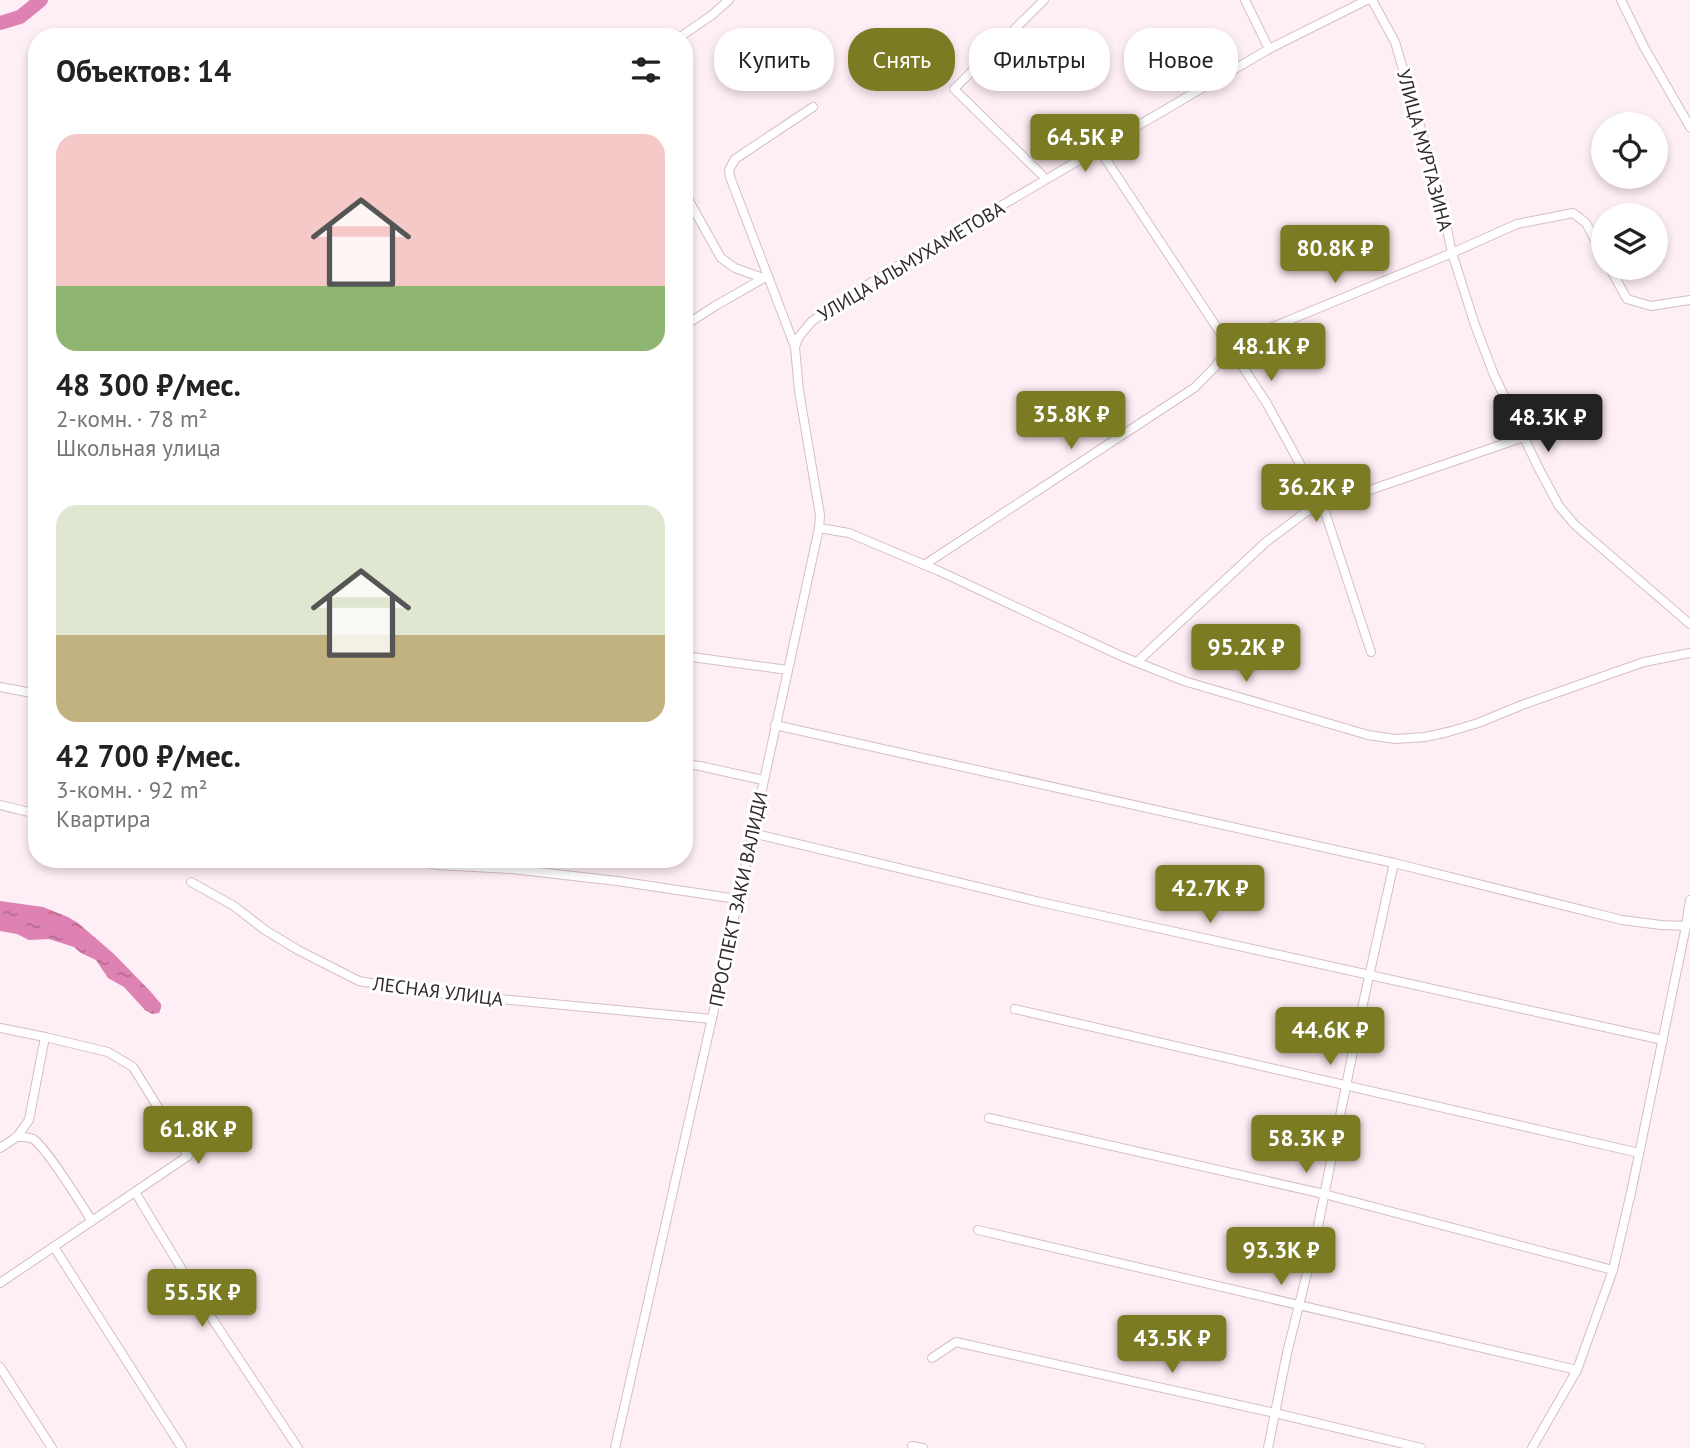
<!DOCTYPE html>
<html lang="ru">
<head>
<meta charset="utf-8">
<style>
  body { margin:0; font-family:"PT Sans",sans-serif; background:#f2f2f2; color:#222; height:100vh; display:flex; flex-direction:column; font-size:26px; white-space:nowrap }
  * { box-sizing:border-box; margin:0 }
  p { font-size:23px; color:#767676 }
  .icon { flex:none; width:38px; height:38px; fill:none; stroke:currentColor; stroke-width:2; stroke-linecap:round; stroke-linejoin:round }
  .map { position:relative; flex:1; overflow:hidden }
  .panel { position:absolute; left:28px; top:28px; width:665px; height:840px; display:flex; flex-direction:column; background:#fff; border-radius:28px; box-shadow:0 4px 10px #0003 }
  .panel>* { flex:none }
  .hud { position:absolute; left:714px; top:28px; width:665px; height:63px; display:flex; gap:14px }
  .fabs { position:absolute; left:1591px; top:112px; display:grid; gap:14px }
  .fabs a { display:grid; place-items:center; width:77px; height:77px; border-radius:50%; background:#fff; box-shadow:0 4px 10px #0003; font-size:35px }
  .price { position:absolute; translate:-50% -60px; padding:0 16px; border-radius:7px; background:#7a7b23; color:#fff; font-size:23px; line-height:46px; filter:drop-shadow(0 2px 4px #0008) }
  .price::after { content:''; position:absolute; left:50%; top:42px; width:21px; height:16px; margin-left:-10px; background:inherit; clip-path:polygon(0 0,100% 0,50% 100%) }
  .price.current { background:#222; color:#fff }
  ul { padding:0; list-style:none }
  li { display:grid; align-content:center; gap:14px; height:371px; padding:0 28px }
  li span { display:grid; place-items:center; height:217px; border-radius:21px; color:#555 }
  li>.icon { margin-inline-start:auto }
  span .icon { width:126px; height:126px; fill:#fffc; stroke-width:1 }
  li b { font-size:30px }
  h2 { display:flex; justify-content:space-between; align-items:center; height:84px; padding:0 28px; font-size:30px }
  .tag { padding:0 24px; border-radius:28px; background:#fff; box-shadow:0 4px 10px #0003; font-size:24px; line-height:63px }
  .tag.current { background:#7a7b23; color:#fff }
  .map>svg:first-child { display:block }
</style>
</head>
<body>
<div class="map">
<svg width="1690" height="1448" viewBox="0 0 1690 1448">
  <defs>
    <pattern id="water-ripples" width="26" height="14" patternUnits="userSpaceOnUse" patternTransform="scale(1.75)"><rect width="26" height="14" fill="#dd82b2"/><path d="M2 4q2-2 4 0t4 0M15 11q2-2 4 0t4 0" fill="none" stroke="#b46a91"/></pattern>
  </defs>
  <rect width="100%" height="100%" fill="#feeef5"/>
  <polygon fill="url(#water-ripples)" points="0,901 43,907 68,917 78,923 114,954 150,991 161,1004 161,1008 159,1013 152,1014 145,1010 124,987 108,978 96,960 81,953 74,947 49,939 29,940 17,934 0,931"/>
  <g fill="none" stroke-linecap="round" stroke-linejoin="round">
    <polyline stroke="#dd82b2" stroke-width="14" points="0,23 20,17 41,0"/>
    <defs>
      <g id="minor">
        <polyline points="1245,0 1269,49"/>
        <polyline points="1372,0 1395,42 1438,186 1452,253 1475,325 1494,375 1539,469 1559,506 1575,525 1690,624"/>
        <polyline points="1621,0 1644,47 1690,127"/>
        <polyline points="680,37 712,15 729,0"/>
        <polyline points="1099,149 1266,402 1323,506 1371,652"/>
        <polyline points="1042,175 954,89 1044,0"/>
        <polyline points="684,192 721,258 735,268 763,278"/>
        <polyline points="1610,268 1627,299 1651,306 1690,300"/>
        <polyline points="684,326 715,306 764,278"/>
        <polyline points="795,347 798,338 812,321 881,276 1269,49 1367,0"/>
        <polyline points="819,528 849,533 939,571 1121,656 1184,681 1368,735 1395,739 1425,737 1448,732 1478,723 1522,705 1644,662 1690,653"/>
        <polyline points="924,565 1194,388 1216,366 1229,345 1452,253 1517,224 1573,213 1586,223 1603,255"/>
        <polyline points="684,656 788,670"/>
        <polyline points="1137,662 1266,542 1306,512 1524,437"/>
        <polyline points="0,687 37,694"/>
        <polyline points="775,725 1394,863 1622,920 1661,925 1686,926"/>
        <polyline points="684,764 700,766 763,780"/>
        <polyline points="0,805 37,814"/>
        <polyline points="752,833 1040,902 1663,1040"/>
        <polyline points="412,859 437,865 512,869 617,881 737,899"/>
        <polyline points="191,882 234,906 265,930 298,950 359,981 415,991 712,1019"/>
        <polyline points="1015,1009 1639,1153"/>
        <polyline points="0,1028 45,1037 29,1120 17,1137 0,1148"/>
        <polyline points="989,1118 1324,1194 1613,1270"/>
        <path d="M16 1137C22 1137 27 1136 33 1139 47 1148 81 1204 92 1221"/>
        <polyline points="135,1192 207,1311 298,1448"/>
        <polyline points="978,1230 1577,1370"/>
        <polyline points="54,1247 182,1448"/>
        <polyline points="0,1283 188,1156 133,1067 108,1052 45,1037"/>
        <polyline points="932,1358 956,1342 1275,1413 1421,1448"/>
        <polyline points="0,1367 52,1448"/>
        <polyline points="912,1446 923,1448"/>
        <polyline points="615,1448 717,996 819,528 820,515 799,391 795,347 730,177 729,170 735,159 813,107"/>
        <polyline points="1268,1448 1287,1353 1315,1241 1357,1031 1394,863"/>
        <polyline points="1532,1448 1577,1370 1613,1270 1632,1188 1686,926 1690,900"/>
      </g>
    </defs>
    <use href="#minor" stroke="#d7bdc9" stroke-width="10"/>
    <use href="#minor" stroke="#fff" stroke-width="8"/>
  </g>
  <g text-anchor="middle" stroke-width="6" stroke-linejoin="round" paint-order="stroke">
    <g font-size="19" fill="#32282d" stroke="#fff">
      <text transform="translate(1425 150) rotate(75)" y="7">УЛИЦА МУРТАЗИНА</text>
      <text transform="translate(911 261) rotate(-31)" y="7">УЛИЦА АЛЬМУХАМЕТОВА</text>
      <text transform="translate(738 899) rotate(-78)" y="7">ПРОСПЕКТ ЗАКИ ВАЛИДИ</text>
      <text transform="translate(438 991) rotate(7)" y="7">ЛЕСНАЯ УЛИЦА</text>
    </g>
  </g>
</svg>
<div class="fabs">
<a><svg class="icon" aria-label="locate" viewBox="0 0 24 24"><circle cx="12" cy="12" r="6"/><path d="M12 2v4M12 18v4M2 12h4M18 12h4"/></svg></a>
<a><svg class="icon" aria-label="layers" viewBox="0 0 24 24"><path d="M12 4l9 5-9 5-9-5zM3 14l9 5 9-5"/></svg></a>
</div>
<b class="price" style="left:1085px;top:174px">64.5K ₽</b>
<b class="price" style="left:1335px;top:285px">80.8K ₽</b>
<b class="price" style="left:1271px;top:383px">48.1K ₽</b>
<b class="price" style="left:1071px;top:451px">35.8K ₽</b>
<b class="price current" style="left:1548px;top:454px">48.3K ₽</b>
<b class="price" style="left:1316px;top:524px">36.2K ₽</b>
<b class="price" style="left:1246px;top:684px">95.2K ₽</b>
<b class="price" style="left:1210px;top:925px">42.7K ₽</b>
<b class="price" style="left:1330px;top:1067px">44.6K ₽</b>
<b class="price" style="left:198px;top:1166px">61.8K ₽</b>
<b class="price" style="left:1306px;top:1175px">58.3K ₽</b>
<b class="price" style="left:1281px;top:1287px">93.3K ₽</b>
<b class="price" style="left:202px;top:1329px">55.5K ₽</b>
<b class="price" style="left:1172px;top:1375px">43.5K ₽</b>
<div class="hud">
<a class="tag">Купить</a>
<a class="tag current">Снять</a>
<a class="tag">Фильтры</a>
<a class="tag">Новое</a>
</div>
<section class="panel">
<h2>Объектов: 14<svg class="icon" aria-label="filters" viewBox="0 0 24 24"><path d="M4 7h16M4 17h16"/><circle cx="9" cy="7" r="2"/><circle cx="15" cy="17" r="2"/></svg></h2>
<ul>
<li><span style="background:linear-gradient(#f6c9c9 70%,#8fb573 0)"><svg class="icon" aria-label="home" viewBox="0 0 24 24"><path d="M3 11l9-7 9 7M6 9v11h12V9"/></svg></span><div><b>48 300 ₽/мес.</b><p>2-комн. · 78 m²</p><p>Школьная улица</p></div></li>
<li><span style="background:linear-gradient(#dfe7d0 60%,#c2b280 0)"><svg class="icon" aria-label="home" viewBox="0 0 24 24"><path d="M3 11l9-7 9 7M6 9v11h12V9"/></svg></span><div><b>42 700 ₽/мес.</b><p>3-комн. · 92 m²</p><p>Квартира</p></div></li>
</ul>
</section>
</div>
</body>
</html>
